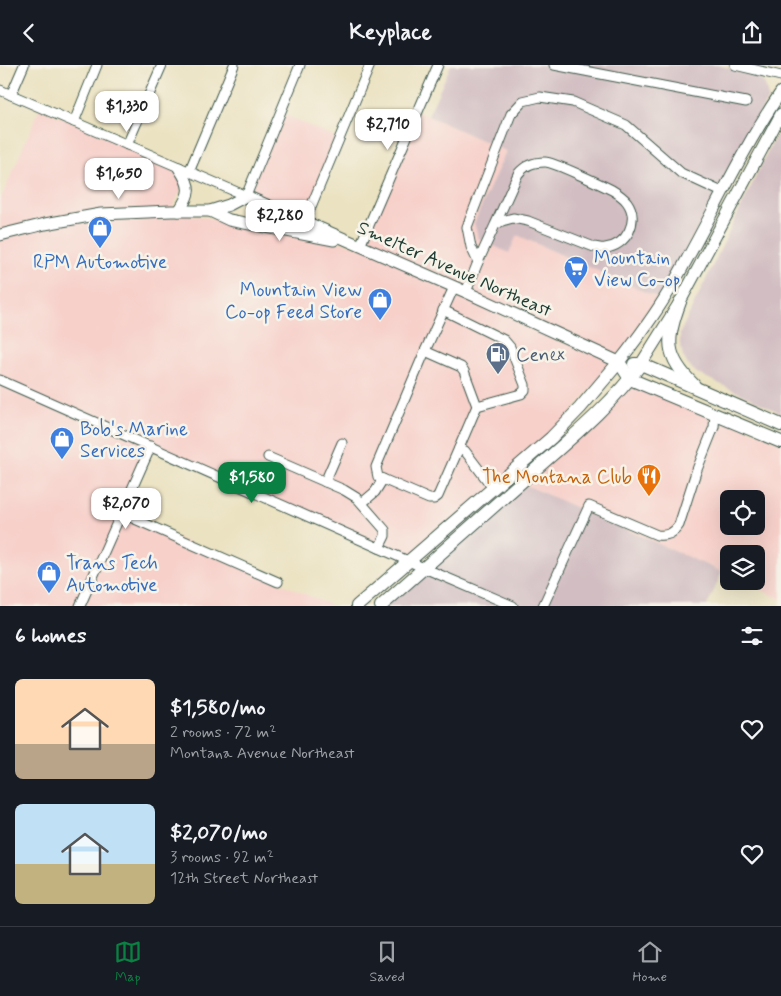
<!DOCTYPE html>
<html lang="en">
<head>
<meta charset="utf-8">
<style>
  body { margin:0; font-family:Mynerve,sans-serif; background:#20242c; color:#f1f3f6; height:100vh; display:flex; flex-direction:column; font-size:19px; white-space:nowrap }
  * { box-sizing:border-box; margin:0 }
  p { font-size:16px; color:#9ea1a6 }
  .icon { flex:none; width:28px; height:28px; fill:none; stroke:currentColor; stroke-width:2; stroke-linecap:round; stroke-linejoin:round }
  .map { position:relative; height:541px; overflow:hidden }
  .drawer { display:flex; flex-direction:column; background:#171b24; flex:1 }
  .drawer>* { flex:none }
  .buttons { position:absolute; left:720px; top:425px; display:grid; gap:10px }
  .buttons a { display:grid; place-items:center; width:45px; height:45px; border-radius:8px; background:#171b24; box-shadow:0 5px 20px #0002; font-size:25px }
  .price { position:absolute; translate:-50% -42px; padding:0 11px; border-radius:10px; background:#fff; color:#222; font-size:16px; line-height:32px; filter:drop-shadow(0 1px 2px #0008) }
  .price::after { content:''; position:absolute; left:50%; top:30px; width:15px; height:11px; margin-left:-8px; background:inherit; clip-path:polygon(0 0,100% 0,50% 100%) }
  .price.on { background:#0b8043; color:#fff }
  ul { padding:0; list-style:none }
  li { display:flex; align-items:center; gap:15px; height:125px; padding:0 15px }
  li span { display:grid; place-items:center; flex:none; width:140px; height:100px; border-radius:8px; color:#555 }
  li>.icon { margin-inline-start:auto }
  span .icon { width:60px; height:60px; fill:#fffc; stroke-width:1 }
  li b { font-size:21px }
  h2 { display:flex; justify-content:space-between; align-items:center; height:60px; padding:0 15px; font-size:21px }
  header { display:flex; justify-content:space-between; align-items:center; height:65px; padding:0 15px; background:#171b24; font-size:22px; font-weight:800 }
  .tabs { display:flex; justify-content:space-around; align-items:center; height:70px; border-top:1px solid #363941; background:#171b24; font-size:14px; color:#9ea1a6 }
  .tabs a { display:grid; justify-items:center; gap:2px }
  .tabs .on { color:#0b8043 }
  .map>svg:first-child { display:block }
</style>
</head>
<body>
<header><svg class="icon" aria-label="back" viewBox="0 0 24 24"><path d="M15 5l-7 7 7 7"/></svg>Keyplace<svg class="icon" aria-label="share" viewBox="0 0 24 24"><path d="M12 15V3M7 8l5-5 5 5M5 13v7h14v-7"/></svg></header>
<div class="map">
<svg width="781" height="541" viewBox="0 0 781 541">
  <rect width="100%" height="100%" fill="#f7f3e8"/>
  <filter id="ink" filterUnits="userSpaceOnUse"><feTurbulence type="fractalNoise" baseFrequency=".02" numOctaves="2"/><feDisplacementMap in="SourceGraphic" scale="10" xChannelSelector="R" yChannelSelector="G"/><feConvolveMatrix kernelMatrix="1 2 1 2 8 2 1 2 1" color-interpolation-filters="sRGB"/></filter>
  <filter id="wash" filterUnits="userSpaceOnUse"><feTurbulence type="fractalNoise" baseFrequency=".0096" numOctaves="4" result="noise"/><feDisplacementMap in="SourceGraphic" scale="20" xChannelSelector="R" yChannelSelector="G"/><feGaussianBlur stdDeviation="1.12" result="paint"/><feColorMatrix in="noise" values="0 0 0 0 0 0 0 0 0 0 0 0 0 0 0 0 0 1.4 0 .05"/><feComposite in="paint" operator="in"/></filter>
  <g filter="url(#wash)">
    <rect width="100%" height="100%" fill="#ebe2c1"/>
    <g fill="#f7d0ca" fill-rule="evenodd">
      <polygon points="40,43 179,103 182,122 171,146 360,181 418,47 506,86 474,158 517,170 663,235 551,373 409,496 151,381 121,448 332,541 0,541 0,136"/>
      <polygon points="280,48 339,74 305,156 246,131"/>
      <path d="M630 314 781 377V534L742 516H756V489H729V510L521 418ZM729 434H756V461H729Z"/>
    </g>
    <g fill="#d2bec2">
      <polygon points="451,0 717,0 755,10 765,19 768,33 691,176 663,235 517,170 509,188 479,174 474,158 506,86 428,51"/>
      <polygon points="781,65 781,348 697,308 688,300 683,291 680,279 680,268 774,74"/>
      <polygon points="521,418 722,507 707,541 381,541"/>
    </g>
  </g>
  <g filter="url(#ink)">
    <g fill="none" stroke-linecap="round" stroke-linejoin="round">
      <defs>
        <g id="minor">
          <polyline points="554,0 746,37"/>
          <polyline points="735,0 781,11"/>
          <polyline points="0,25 246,131 300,0"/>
          <polyline points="11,30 24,0"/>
          <polyline points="74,57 97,0"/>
          <polyline points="127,80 162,0"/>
          <polyline points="189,107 234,0"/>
          <polyline points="305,156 370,0"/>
          <polyline points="360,181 438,0"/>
          <path d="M478 197 495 160 502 156 513 153 528 156 594 182C597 182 602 184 605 183 627 181 640 155 627 137 624 133 617 128 612 125 602 120 554 97 545 97 533 97 525 100 518 109L495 160"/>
          <polyline points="454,222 425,286 461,302 464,306 477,341 459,383 465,386 493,423"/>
          <polyline points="466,227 478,197 471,182 467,162 511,49 523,36 540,32 573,37 626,60 681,108 722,127"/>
          <polyline points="443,245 504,275 510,282 525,320 525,325 521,329 477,341"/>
          <polyline points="425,286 376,402 378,412 429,434 434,434 438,431 459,383"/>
          <polyline points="0,315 424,503 513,541"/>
          <polyline points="268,392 344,425 357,433 385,465 385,471 379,483"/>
          <polyline points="325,417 342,378"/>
          <polyline points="362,438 375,427 383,414"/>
          <polyline points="121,448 278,517"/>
          <polyline points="80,541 151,381"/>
          <path d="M543 541 589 441 657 470C667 471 673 469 679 460L696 407 714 362 715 349"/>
        </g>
        <g id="major">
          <path d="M179 146C191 128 192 122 179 103"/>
          <polyline points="210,146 229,155 334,175"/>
          <path d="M0 170 45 159 101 149 171 146H210L229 140 246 131 466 227 619 297C637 274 654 251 669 226 708 160 738 90 781 27"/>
          <polyline points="641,299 680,237 781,49"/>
        </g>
        <g id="highway">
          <path d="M680 237C666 274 664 291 694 320"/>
          <polyline points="619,297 630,314 781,377"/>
          <polyline points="634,299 641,299 781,360"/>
          <polyline points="357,541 551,373 580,343 619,297"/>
          <path d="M381 541C430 498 478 455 527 412 566 377 610 342 641 299"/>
        </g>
      </defs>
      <use href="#minor" stroke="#3e5649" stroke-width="11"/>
      <use href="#major" stroke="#3e5649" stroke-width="13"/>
      <use href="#highway" stroke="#3e5649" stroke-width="14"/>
      <use href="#minor" stroke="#fff" stroke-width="9"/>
      <use href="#major" stroke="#fff" stroke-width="11"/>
      <use href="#highway" stroke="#fff" stroke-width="12"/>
    </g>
  </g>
  <defs>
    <symbol id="shop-pin" viewBox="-11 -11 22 30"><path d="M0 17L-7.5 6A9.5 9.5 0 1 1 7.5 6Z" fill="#3f7fe0" stroke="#f7f3e8"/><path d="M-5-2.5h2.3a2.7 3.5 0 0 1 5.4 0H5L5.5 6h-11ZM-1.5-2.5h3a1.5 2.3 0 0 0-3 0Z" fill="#fff"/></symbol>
    <symbol id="supermarket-pin" viewBox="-11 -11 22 30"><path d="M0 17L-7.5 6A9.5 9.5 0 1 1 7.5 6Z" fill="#3f7fe0" stroke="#f7f3e8"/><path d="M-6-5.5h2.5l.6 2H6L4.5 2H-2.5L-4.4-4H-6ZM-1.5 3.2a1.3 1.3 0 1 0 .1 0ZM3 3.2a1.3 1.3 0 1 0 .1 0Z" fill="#fff"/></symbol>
    <symbol id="fuel-pin" viewBox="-11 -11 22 30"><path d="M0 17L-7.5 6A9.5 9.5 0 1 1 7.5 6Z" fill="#5c6f8a" stroke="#f7f3e8"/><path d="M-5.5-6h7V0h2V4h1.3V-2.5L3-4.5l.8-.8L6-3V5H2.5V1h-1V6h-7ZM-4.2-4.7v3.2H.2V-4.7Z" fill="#fff"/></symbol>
    <symbol id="restaurant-pin" viewBox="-11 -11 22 30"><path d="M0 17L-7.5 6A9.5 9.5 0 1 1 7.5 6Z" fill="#e8710a" stroke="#f7f3e8"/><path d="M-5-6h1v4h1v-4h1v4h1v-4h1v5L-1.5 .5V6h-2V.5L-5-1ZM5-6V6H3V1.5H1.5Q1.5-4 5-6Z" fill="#fff"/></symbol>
  </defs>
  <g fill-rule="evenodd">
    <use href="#shop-pin" x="86" y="149" width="28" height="38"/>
    <use href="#supermarket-pin" x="562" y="189" width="28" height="38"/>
    <use href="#shop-pin" x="366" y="221" width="28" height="38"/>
    <use href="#fuel-pin" x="484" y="275" width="28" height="38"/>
    <use href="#shop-pin" x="48" y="360" width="28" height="38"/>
    <use href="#restaurant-pin" x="635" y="397" width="28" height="38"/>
    <use href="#shop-pin" x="35" y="494" width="28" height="38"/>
  </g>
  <g text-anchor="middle" stroke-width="5" stroke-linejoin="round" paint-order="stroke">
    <g font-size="19" fill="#366cbe" stroke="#f7f3e8" text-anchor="start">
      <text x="594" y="199">Mountain<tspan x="594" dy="22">View Co-op</tspan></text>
      <text x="100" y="203" text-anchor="middle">RPM Automotive</text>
      <text x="362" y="231" text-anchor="end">Mountain View<tspan x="362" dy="22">Co-op Feed Store</tspan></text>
      <text x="80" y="370">Bob's Marine<tspan x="80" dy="22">Services</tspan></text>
      <text x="66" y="504">Trans Tech<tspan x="66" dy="22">Automotive</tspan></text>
    </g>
    <g font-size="19" fill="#1f3d34" stroke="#f7f3e8">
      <text transform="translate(455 203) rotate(24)" y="7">Smelter Avenue Northeast</text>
    </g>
    <g font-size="19" fill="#4e5e75" stroke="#f7f3e8" text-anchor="start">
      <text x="516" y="296">Cenex</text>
    </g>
    <g font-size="19" fill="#c56008" stroke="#f7f3e8" text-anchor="end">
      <text x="632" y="418">The Montana Club</text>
    </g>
  </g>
</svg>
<div class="buttons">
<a><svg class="icon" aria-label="locate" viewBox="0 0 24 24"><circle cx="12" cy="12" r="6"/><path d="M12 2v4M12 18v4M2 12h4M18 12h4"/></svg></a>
<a><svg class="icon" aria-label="layers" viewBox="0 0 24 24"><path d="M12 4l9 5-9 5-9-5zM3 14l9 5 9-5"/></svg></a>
</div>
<b class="price" style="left:127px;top:68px">$1,330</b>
<b class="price" style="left:388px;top:86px">$2,710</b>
<b class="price" style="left:119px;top:135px">$1,650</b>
<b class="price" style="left:280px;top:177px">$2,280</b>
<b class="price on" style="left:252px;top:439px">$1,580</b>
<b class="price" style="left:126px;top:465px">$2,070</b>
</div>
<section class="drawer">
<h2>6 homes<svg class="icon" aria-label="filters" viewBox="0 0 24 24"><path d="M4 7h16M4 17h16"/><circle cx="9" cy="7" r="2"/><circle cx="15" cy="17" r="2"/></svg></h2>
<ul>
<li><span style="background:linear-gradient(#ffd9b3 65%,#b9a48a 0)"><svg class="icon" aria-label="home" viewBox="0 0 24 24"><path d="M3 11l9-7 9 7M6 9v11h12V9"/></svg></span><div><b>$1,580/mo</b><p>2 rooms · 72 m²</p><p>Montana Avenue Northeast</p></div><svg class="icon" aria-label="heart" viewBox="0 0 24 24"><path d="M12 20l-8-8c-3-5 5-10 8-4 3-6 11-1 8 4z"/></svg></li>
<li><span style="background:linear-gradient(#bfe0f5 60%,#c2b280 0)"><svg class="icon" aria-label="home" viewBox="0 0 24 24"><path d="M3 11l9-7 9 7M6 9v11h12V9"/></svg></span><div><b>$2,070/mo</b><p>3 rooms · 92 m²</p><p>12th Street Northeast</p></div><svg class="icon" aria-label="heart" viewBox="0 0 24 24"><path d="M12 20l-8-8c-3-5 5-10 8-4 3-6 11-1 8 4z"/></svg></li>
</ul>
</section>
<nav class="tabs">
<a class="on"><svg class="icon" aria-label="map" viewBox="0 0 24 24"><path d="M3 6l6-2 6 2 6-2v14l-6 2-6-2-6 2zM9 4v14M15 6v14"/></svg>Map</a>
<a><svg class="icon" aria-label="saved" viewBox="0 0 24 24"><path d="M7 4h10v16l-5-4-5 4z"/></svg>Saved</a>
<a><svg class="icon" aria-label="home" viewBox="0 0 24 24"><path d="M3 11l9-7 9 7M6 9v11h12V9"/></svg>Home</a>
</nav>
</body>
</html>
